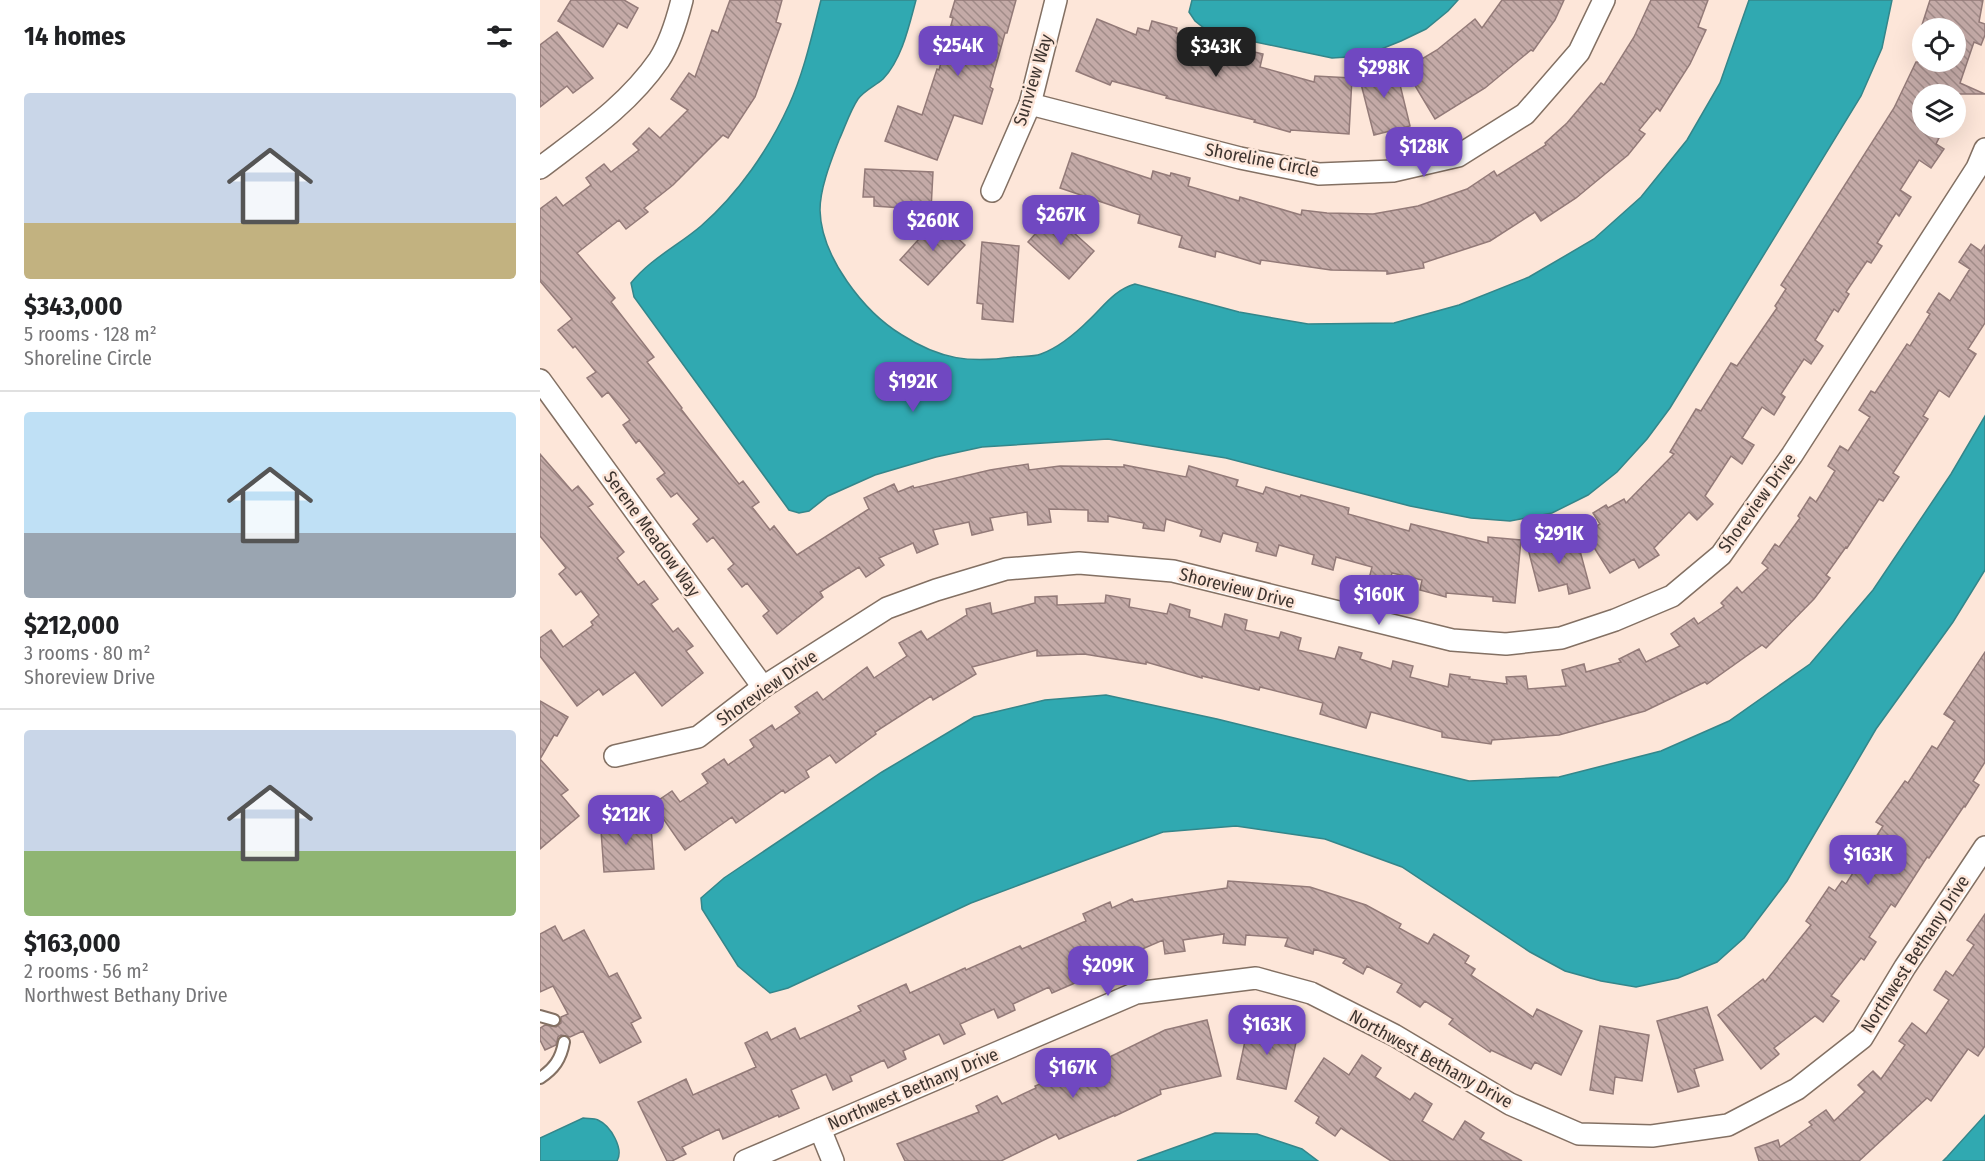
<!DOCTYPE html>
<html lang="en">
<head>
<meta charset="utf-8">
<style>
  body { margin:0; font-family:"Fira Sans Condensed",sans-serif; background:#f2f2f2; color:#202124; height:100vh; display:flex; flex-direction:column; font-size:22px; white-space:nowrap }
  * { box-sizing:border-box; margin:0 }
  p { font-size:20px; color:#757577 }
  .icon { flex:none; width:33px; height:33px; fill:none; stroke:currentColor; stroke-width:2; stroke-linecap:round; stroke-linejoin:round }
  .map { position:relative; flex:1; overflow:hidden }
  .sheet { display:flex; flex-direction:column; background:#fff; width:540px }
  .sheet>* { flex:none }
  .controls { position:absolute; left:1372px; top:18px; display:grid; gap:12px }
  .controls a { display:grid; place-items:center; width:54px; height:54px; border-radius:50%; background:#fff; box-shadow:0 6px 24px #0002; font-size:30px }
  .price { position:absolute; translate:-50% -51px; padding:0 14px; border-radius:12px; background:#7048c1; color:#fff; font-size:20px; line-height:39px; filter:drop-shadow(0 2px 3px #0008) }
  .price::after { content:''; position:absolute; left:50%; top:36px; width:18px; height:14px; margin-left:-9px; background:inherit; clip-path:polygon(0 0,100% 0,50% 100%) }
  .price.active { background:#222; color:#fff }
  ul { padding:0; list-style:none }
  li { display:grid; align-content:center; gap:12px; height:318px; padding:0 24px }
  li+li { border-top:2px solid #e0e0e0 }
  li span { display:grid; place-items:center; height:186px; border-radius:6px; color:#555 }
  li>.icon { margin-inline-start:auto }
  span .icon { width:108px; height:108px; fill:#fffc; stroke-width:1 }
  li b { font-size:26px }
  h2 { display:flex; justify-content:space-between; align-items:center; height:72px; padding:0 24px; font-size:26px }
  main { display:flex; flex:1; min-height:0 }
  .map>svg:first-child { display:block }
</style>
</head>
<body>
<main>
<section class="sheet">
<h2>14 homes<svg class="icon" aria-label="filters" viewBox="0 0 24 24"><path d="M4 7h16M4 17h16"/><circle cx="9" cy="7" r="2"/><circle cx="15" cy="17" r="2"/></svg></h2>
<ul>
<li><span style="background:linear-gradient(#c9d6e8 70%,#c2b280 0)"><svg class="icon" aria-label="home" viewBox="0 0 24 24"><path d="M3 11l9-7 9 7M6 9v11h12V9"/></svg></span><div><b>$343,000</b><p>5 rooms · 128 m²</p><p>Shoreline Circle</p></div></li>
<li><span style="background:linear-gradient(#bfe0f5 65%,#9aa5b1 0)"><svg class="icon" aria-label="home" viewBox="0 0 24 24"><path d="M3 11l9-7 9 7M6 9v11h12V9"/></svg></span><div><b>$212,000</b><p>3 rooms · 80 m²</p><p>Shoreview Drive</p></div></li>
<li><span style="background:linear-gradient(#c9d6e8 65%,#8fb573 0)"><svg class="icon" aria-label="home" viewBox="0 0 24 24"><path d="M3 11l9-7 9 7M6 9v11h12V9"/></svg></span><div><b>$163,000</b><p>2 rooms · 56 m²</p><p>Northwest Bethany Drive</p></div></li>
</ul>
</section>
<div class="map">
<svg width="1445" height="1161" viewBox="0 0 1445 1161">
  <defs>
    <pattern id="building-back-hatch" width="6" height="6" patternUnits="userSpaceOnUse" patternTransform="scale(1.5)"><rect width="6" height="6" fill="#c4aaa7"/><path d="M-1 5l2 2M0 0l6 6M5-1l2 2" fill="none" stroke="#a08b88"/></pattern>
  </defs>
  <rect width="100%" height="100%" fill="#fde6d9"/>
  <g fill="#30a9b1" stroke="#34868a" stroke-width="1.5">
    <path d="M281 0H376C369 26 362 59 343 79 335 86 325 90 318 99 310 111 305 127 299 140 291 161 280 188 280 210 281 257 324 312 362 335 401 360 430 363 474 357 483 356 493 357 501 354 520 347 535 334 549 320 564 306 574 290 595 284L699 312 768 324 854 323 919 305 989 277 1054 239 1101 197 1147 140 1180 83 1209 0H1352L1342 48 1321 96 1130 408 1107 439 1077 472 1048 495 1012 513 970 521 931 518 870 506 686 458 568 439 442 447 396 457 335 475 288 496 269 511 259 513 249 510 94 297 91 283C110 259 139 245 161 226 198 194 229 149 249 105 264 72 272 35 281 0Z"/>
    <polygon points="652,0 918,0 908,11 886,29 861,41 824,56 792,58 682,35 664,28 655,21 649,12"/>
    <polygon points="1445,416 1445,570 1413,622 1336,729 1247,881 1204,938 1177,962 1138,978 1096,987 1061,981 1025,971 990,952 862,867 785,839 696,826 623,832 546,860 431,903 248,988 230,993 198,966 162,909 161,898 184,878 342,772 434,717 505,700 566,695 677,719 929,781 1019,777 1121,751 1189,721 1270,664 1333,590 1411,474"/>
    <polygon points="1445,1115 1445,1161 1403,1161 1407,1157"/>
    <path d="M43 1118C47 1119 54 1118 58 1120 71 1126 84 1149 77 1161H0V1138Z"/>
    <polygon points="675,1133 717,1134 762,1149 778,1161 597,1161"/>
  </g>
  <g fill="url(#building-back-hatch)" stroke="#937a78" stroke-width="1.5">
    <polygon points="31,0 84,0 98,8 87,28 78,23 63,47 18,21"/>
    <polygon points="190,0 242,0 236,22 241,24 215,97 188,138 183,135 133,185 104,208 108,212 86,229 79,220 37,253 75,298 71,302 114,357 107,362 142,408 141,409 199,484 203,481 219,502 212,507 230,530 234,526 257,555 329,509 324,498 354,484 358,492 373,486 374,488 450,470 488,464 489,470 520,466 584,467 584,465 646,477 649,466 698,480 696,486 723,494 726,487 760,497 761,495 809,508 808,514 869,531 871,524 948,543 948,537 981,540 975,603 953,601 953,597 906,593 906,597 880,590 882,580 852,573 849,584 829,579 832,567 796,557 793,570 772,564 774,555 739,545 736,556 716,551 718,543 683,533 680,542 660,536 662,530 626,519 624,531 603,528 604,523 568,516 568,522 548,521 548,510 509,509 511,522 488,525 487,512 450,518 453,530 432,535 429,522 393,530 398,544 377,553 373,543 339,558 344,565 326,577 319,567 280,592 283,597 237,634 223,616 229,611 207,583 202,587 188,569 194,564 173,537 167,542 153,524 159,519 137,493 131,497 117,479 125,473 99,440 96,443 83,425 90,420 68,392 62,397 47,378 56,372 35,346 33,348 18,330 32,319 0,281 0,209 16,197 23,206 51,185 46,178 64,164 71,172 99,150 93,144 109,128 120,138 148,110 131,99 149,73 155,77 172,30 178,33"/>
    <polygon points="415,0 476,0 467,33 465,33 450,87 453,89 442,124 414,115 397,160 345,141 358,106 382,115 397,69 399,70 413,18 410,17"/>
    <polygon points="962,0 1024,0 1015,20 993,51 991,50 945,88 895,119 865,69 897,50 935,19 942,28"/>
    <polygon points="1111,0 1168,0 1158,27 1166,30 1150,64 1120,111 1117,108 1099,130 1105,134 1088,155 1036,198 1001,221 995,212 950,241 883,263 884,268 847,274 847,271 791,270 721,260 720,264 676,251 675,257 639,247 642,236 598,223 600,215 520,188 532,153 611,179 613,171 630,176 631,173 650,178 648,186 699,201 700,197 761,215 762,210 787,213 833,214 878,206 927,189 954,171 957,176 1006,145 1005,143 1027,123 1061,83 1064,85 1094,37"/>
    <polygon points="1390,0 1443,0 1439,22 1445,24 1445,35 1441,45 1434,42 1420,83 1445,94 1383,94 1383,128 1404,128 1396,144 1404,149 1391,168 1379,160 1360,190 1371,197 1359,216 1356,213 1337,243 1342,246 1331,263 1327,261 1306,292 1309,294 1298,312 1294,309 1275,340 1283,346 1271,364 1264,359 1241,394 1245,397 1234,415 1222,407 1202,438 1214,445 1202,464 1191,456 1165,496 1173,504 1157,520 1149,512 1114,548 1119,555 1099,568 1094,559 1070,573 1045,533 1060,524 1053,513 1066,505 1068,508 1084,499 1086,503 1134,454 1130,452 1156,409 1161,411 1191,363 1197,366 1237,308 1235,306 1246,289 1241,285 1354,108 1376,62 1416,62 1416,28 1381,28"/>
    <polygon points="557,19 596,35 598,28 609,31 612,21 637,28 636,33 723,54 720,67 774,82 775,76 812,78 809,134 751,130 750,132 714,122 715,120 626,98 627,96 572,81 570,85 536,71"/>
    <polygon points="17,32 53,78 33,93 27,86 0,107 0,45"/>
    <polygon points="855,64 870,126 834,135 818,72"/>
    <polygon points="325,169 393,172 391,210 334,206 334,197 323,197"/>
    <polygon points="513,214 554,251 529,279 488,242"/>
    <polygon points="397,219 425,245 388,285 360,260"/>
    <polygon points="442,242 479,246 473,322 442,319 443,304 437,303"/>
    <polygon points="1431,244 1441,251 1445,245 1445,323 1428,349 1436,354 1409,397 1399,390 1383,416 1388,419 1353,473 1359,477 1343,501 1339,499 1307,548 1306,547 1286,575 1290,578 1274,599 1226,648 1222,645 1167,684 1165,682 1105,711 1019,735 952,740 951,744 902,737 902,732 831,712 826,728 780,714 783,703 720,687 719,690 662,676 662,678 606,662 606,664 544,654 497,656 497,650 432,667 436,674 393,700 391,696 335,732 336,734 296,763 290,755 266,771 269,777 245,793 243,790 196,823 192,817 145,850 113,804 132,791 140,802 168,783 162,774 184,759 188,765 214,747 210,740 232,725 235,730 260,713 255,707 277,692 283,700 327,667 334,678 367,656 359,643 381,631 387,640 427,615 426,609 450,603 452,614 495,603 495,597 517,596 517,605 565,603 566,595 590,599 589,607 627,614 630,604 650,610 649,617 682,627 685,614 707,620 705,630 739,638 741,632 761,638 758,650 795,659 799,647 822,653 820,659 851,669 853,661 873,666 870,677 908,687 910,674 930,677 929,679 967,684 966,677 986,676 988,689 1026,686 1022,670 1044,664 1046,672 1081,662 1079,659 1099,649 1106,662 1140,646 1131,634 1154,618 1158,624 1184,606 1181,603 1197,587 1202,593 1228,568 1222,563 1235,544 1239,547 1260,518 1258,516 1270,497 1276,502 1295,471 1288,466 1300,446 1308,451 1330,417 1319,410 1331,391 1335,393 1367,344 1370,346 1390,314 1387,312 1399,293 1410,301 1430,269 1419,262"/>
    <polygon points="0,454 32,491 38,486 53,504 48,507 84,552 77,558 98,585 104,581 118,599 111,604 133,632 138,628 153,646 146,651 163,673 122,706 95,672 63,695 59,689 37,706 0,656 0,638 11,630 23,647 53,625 51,622 59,615 41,591 36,595 19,574 26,568 0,536"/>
    <polygon points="1036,536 1050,588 1029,594 1027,584 999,591 987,545 1005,540 1006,544"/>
    <polygon points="1445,652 1445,762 1433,781 1439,785 1425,807 1424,806 1389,858 1387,857 1355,907 1351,904 1329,937 1336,942 1324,960 1321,958 1291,996 1299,1001 1283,1022 1275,1016 1234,1048 1239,1054 1221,1069 1178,1015 1223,979 1225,982 1271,925 1266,921 1289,887 1295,891 1302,881 1306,884 1343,826 1336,822 1365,781 1368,783 1392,746 1397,749 1415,721 1404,714"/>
    <polygon points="0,701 28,717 17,736 14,735 0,759 28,790 21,795 39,816 0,849"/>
    <polygon points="81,815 82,829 111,827 114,869 64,872 60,817"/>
    <polygon points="688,881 770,887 826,905 861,924 859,928 888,944 894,934 929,956 925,963 935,969 931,975 993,1017 997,1009 1042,1031 1021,1075 995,1062 991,1069 951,1050 950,1052 909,1024 913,1019 885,1001 880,1007 857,992 862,984 827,966 823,974 803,963 806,959 774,949 773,954 745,946 748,938 706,935 705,945 683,943 684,934 643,940 645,951 625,954 623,940 586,956 588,962 568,971 567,969 512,993 509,987 473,1004 475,1010 458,1018 454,1009 420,1024 425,1034 404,1044 399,1034 363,1051 366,1059 348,1068 344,1060 310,1076 312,1081 293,1090 286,1074 251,1090 259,1108 239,1117 238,1115 183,1139 179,1129 142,1147 146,1154 132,1161 127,1161 98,1102 146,1079 153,1095 216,1067 205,1043 227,1032 231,1040 255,1028 260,1039 321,1011 318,1006 366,984 370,993 425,968 426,970 480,946 482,949 546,921 543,914 570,902 572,908 592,899 594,902 687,888"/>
    <polygon points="1445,914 1445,1046 1438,1056 1428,1049 1391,1101 1387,1098 1319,1161 1219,1161 1215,1148 1238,1140 1240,1147 1272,1125 1269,1122 1286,1110 1294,1121 1325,1092 1318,1085 1333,1071 1341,1079 1365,1045 1359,1041 1372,1023 1386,1034 1409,1000 1394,990 1406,971 1413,976 1434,945 1427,940"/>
    <polygon points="15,926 23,941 44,930 69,977 77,973 101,1018 91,1023 101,1042 60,1063 43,1031 30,1037 21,1035 18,1037 16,1045 5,1050 0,1040 0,1028 5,1025 16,1027 21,1023 21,1017 28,1014 13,986 0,992 0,934"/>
    <polygon points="1167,1007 1183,1060 1154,1069 1159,1086 1138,1092 1117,1021"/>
    <polygon points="667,1020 681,1076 620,1090 621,1094 575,1116 575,1115 519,1139 516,1134 461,1161 365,1161 357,1144 439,1112 436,1106 457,1096 462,1104 496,1088 495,1086 541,1066 543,1070 625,1030"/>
    <polygon points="709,1022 758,1033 746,1089 697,1079"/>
    <polygon points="1060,1026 1109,1035 1102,1081 1075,1077 1073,1094 1050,1090"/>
    <polygon points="822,1055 841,1068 835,1077 870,1100 875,1093 892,1104 882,1121 913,1140 925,1121 944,1133 940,1139 982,1161 851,1161 801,1128 795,1136 776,1123 779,1117 755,1101 784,1058 809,1075"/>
  </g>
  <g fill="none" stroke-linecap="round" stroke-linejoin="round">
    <defs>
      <g id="lane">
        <polyline points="0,1016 14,1020"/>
        <path d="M0 1078C14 1069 21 1059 24 1042"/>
      </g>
      <g id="street">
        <polyline points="490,104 700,158 779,174 853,171 918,156 985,114 1039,52 1064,0"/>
        <path d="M0 168C43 135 88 105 119 60 130 43 137 20 142 0"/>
        <polyline points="452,191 490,104 516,0"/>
        <polyline points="0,380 223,687"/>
        <polyline points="75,756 158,737 223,687 347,608 396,590 466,569 539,563 633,571 912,640 966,644 1021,638 1075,620 1132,596 1181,555 1252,455 1437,168 1445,149"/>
        <polyline points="280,1129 293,1161"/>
        <polyline points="205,1161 596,993 716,978 771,993 854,1035 970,1104 1039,1134 1112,1136 1188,1125 1257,1089 1322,1038 1365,967 1445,847"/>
      </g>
    </defs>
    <use href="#lane" stroke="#837063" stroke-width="14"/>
    <use href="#street" stroke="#837063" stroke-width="24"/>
    <use href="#lane" stroke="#fff" stroke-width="10"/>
    <use href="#street" stroke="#fff" stroke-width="21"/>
  </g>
  <g text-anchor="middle" stroke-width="5" stroke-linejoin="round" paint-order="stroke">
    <g font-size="18" fill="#3d342f" stroke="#fde6d9">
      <text transform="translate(493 80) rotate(-73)" y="6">Sunview Way</text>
      <text transform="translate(722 160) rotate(11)" y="6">Shoreline Circle</text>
      <text transform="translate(1217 503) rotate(-54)" y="6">Shoreview Drive</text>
      <text transform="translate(112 534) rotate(54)" y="6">Serene Meadow Way</text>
      <text transform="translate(697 588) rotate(14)" y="6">Shoreview Drive</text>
      <text transform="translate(227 688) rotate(-35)" y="6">Shoreview Drive</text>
      <text transform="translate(1375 954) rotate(-57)" y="6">Northwest Bethany Drive</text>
      <text transform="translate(891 1059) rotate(29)" y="6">Northwest Bethany Drive</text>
      <text transform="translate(373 1089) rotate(-23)" y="6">Northwest Bethany Drive</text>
    </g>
  </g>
</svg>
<div class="controls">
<a><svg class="icon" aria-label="locate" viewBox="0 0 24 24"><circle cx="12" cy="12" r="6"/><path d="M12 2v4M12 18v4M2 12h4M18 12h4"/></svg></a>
<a><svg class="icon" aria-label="layers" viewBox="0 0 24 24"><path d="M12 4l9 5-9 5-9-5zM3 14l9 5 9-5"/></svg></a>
</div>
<b class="price" style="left:418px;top:77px">$254K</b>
<b class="price active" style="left:676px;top:78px">$343K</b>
<b class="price" style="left:844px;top:99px">$298K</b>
<b class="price" style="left:884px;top:178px">$128K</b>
<b class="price" style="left:521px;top:246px">$267K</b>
<b class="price" style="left:393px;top:252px">$260K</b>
<b class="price" style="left:373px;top:413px">$192K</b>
<b class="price" style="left:1019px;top:565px">$291K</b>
<b class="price" style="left:839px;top:626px">$160K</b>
<b class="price" style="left:86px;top:846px">$212K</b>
<b class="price" style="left:1328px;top:886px">$163K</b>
<b class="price" style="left:568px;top:997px">$209K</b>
<b class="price" style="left:727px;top:1056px">$163K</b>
<b class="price" style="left:533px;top:1099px">$167K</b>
</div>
</main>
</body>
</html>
